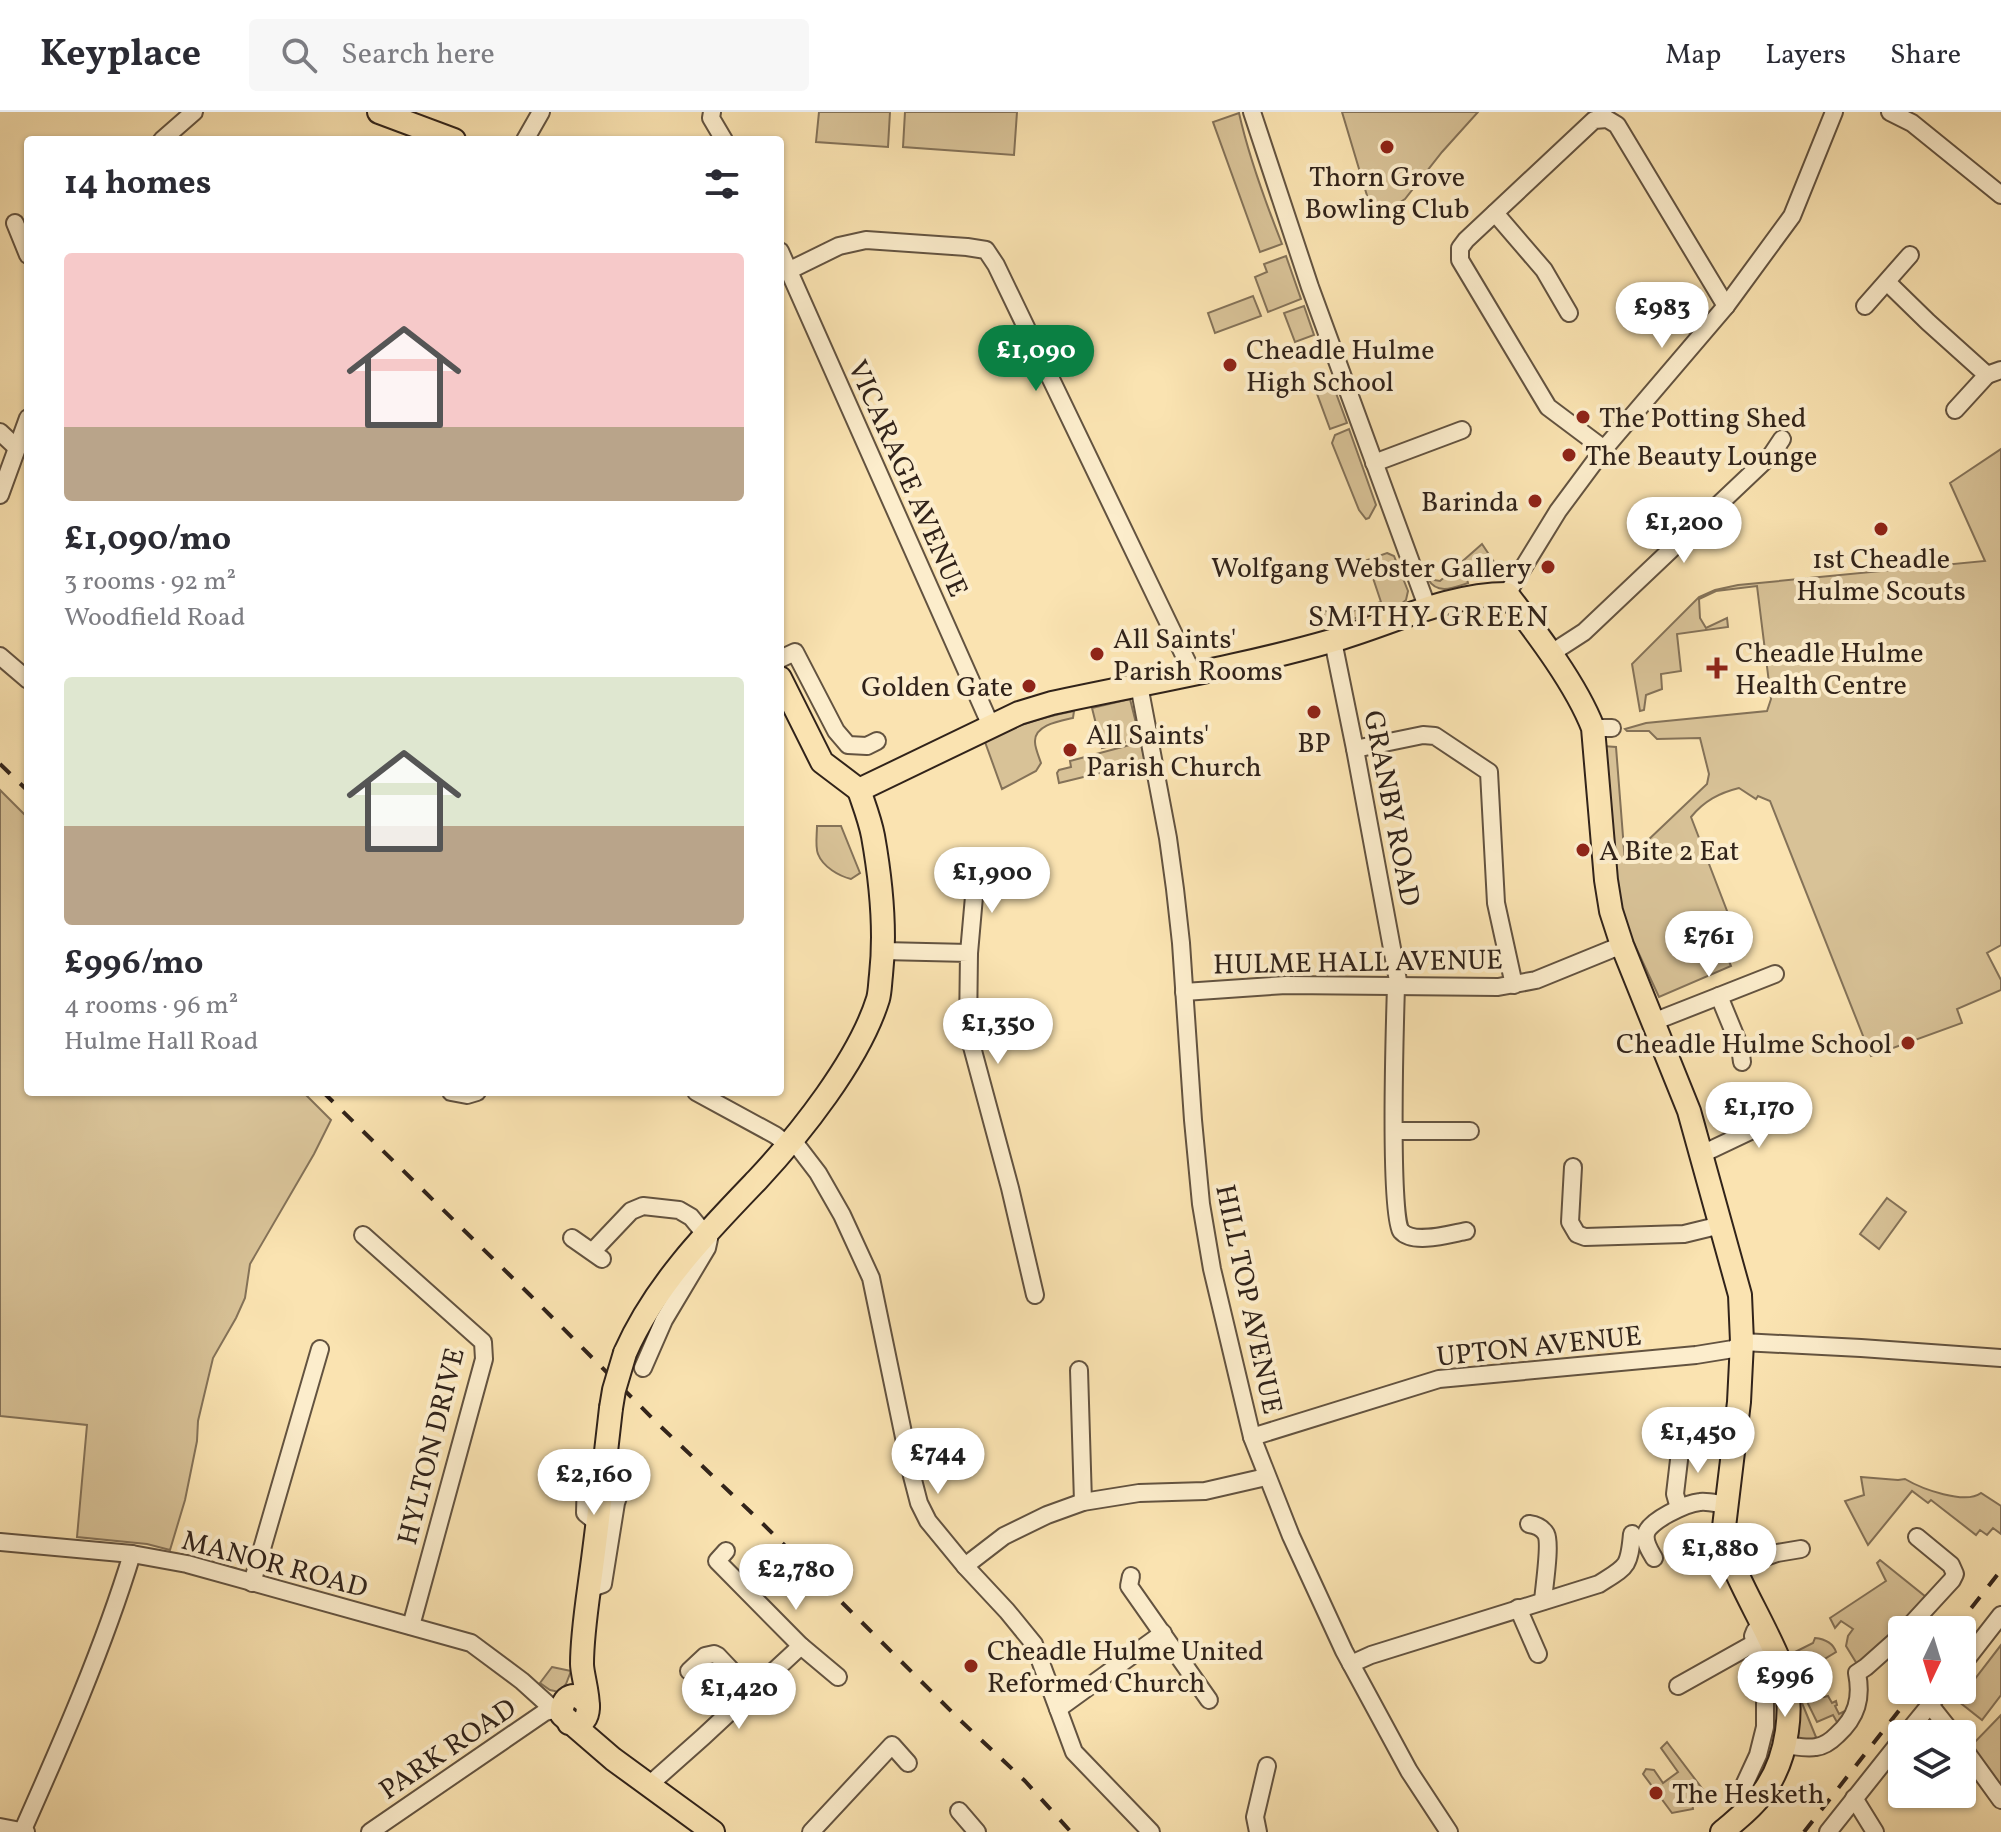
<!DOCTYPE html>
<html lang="en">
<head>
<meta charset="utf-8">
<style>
  body { margin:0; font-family:Vollkorn,serif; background:#f7f7f7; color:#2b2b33; height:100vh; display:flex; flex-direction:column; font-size:30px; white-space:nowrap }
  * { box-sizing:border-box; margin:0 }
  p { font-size:26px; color:#7c7c81 }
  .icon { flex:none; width:44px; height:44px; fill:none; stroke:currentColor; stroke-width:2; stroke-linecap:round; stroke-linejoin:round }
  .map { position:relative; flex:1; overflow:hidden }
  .panel { position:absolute; left:24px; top:24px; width:760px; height:960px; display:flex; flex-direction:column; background:#fff; border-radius:8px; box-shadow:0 2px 6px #0004 }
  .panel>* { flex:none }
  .needle { width:52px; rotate:184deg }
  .controls { position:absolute; left:1888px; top:1504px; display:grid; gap:16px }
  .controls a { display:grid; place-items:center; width:88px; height:88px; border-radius:8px; background:#fff; box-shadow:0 2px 6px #0004; font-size:40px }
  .price { position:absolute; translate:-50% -68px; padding:0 18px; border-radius:28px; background:#fff; color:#222; font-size:26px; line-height:52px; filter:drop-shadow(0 2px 4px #0008) }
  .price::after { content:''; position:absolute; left:50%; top:48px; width:24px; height:18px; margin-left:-12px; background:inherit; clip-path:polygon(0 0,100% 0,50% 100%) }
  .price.on { background:#0b8043; color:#fff }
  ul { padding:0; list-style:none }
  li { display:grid; align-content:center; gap:16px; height:424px; padding:0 40px }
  li span { display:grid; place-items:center; height:248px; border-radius:8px; color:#555 }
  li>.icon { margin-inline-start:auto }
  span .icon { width:144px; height:144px; fill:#fffc; stroke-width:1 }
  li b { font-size:34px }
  h2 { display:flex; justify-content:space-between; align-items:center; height:96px; padding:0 40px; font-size:34px }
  header { display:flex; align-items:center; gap:48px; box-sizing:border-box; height:112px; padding:0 40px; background:#fff; border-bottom:2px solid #e1e1e2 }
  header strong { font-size:38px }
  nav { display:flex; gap:44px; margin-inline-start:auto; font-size:28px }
  .search { width:560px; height:72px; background:#f7f7f7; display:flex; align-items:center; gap:20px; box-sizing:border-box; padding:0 28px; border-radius:8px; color:#7c7c81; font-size:30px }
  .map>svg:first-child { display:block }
</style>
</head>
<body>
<header>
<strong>Keyplace</strong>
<div class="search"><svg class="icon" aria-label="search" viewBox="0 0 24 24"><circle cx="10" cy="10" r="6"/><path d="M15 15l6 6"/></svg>Search here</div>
<nav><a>Map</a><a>Layers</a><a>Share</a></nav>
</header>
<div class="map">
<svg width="2001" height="1720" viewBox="0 0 2001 1720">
  <rect width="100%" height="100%" fill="#fae3b1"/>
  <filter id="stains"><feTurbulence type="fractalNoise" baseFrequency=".0025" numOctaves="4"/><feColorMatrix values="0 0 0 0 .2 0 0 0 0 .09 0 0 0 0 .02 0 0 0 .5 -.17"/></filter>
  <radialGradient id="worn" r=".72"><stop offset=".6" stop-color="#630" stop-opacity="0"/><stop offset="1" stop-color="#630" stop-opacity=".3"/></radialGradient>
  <g fill="#d8c297" stroke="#847258" stroke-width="2">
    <polygon points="819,0 890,0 888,35 816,30"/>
    <polygon points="905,0 1017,0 1014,43 903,35"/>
    <polygon points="1342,0 1478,0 1442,40 1405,87 1374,107"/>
    <path d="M1239 1C1249 46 1265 89 1282 132L1260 140 1213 10Z"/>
    <polygon points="1286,144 1301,187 1268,200 1255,165 1267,160 1264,152"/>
    <polygon points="1253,184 1261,204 1215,221 1208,201"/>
    <polygon points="1304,194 1314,223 1295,230 1284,201"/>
    <polygon points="1333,273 1347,311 1330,317 1316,279"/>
    <polygon points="1349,317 1376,393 1369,406 1366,407 1359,398 1332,331 1335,323"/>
    <path d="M2001 337V833L1987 841 2001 868V878L1957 897 1962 911 1871 944 1770 689 1758 684 1756 687 1739 676C1719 681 1704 689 1691 705L1737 825 1728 847 1731 854 1659 885 1620 801 1603 634 1616 635 1625 750 1707 672 1709 662 1700 626 1657 627 1649 619H1627L1625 617 1646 611 1767 599 1771 587 1757 474 1716 479 1699 487 1700 506 1706 516 1727 506 1728 515 1677 522 1681 559 1661 562 1662 577 1646 583 1644 598 1640 599 1632 552 1699 485 1715 478 1738 473 1985 449 1950 371Z"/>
    <path d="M1482 432 1498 456 1481 467 1476 455 1465 459 1468 471C1453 476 1437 483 1428 467L1440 469Z"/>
    <polygon points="1387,441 1394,444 1408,479 1406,488 1401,492 1327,515 1323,500 1330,498 1333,505 1381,490 1367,448"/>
    <polygon points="1130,587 1140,627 1102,636 1092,596"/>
    <path d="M1074 599 1073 606C1060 609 1034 613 1035 630 1035 636 1039 645 1041 651L1036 659 1002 677 985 630C1016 613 1039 606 1074 599Z"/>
    <polygon points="1141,630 1145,650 1059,671 1057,661 1059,658 1071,655 1070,649"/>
    <polygon points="0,678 28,706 28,980 303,980 331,1008 314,1042 250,1152 245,1186 236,1206 213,1246 198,1309 197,1329 185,1388 170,1438 147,1432 77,1425 87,1313 0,1304"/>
    <path d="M817 714H841L860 761 851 767C839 764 823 755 818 742 815 735 817 722 817 714Z"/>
    <polygon points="1887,1086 1906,1100 1879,1137 1860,1122"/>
    <path d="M1861 1365 1898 1368 1905 1367C1922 1377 1965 1393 1981 1381L2001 1394V1422L1993 1416 1987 1423 1980 1418 1976 1423 1931 1388 1928 1391 1912 1379 1868 1433 1845 1389 1864 1383Z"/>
    <polygon points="1880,1448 1926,1485 1897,1522 1857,1552 1846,1534 1848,1524 1853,1517 1841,1509 1835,1516 1830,1506 1886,1469 1877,1451"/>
    <path d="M1815 1526C1825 1527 1833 1531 1836 1540L1823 1548 1825 1554 1819 1557 1822 1564 1828 1562 1829 1564 1818 1569 1824 1585 1828 1584 1832 1591 1836 1589 1837 1593 1835 1594 1839 1602 1845 1599 1846 1603 1838 1612 1833 1603 1817 1610 1785 1545 1813 1531Z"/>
    <polygon points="2001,1533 2001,1583 1982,1608 1958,1589"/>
    <polygon points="552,1555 571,1559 566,1572 559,1580 550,1578 540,1571"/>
    <polygon points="1795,1574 1818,1630 1795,1626"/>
    <polygon points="2001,1603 2001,1679 1970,1635"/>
    <polygon points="1667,1630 1704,1679 1701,1682 1702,1686 1692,1690 1693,1697 1672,1701 1643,1662 1646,1657 1654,1658 1663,1671 1678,1660 1661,1636"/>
  </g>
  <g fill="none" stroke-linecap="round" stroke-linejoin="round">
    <defs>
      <g id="minor">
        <polyline points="712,0 711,6 724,28"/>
        <polyline points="1252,0 1310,175 1428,497"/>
        <polyline points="1890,0 1912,11 2001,83"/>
        <polyline points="162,28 194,0"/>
        <polyline points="525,28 541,0"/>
        <polyline points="1495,101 1544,158 1569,201"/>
        <polyline points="15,111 28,143"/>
        <polyline points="780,139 991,614"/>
        <polyline points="790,158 839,134 866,128 967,135 986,138 996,153 1193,562"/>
        <polyline points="1887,170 1928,210 1987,263 2001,258"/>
        <polyline points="1865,194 1910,143"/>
        <polyline points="1955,298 1987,263"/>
        <polyline points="0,320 17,336"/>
        <polyline points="1604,337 1548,295 1460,148 1460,136 1466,128 1594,8 1607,7 1617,13 1726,194"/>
        <polyline points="1374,351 1462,318"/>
        <polyline points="0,383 28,306"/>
        <polyline points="1507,482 1558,399 1604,337 1726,194 1792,104 1834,0"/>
        <polyline points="1333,529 1355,637 1399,874"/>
        <polyline points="1550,542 1584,520 1772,342 1782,327"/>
        <polyline points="0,544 28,568"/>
        <polyline points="780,547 795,540 836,619 848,633 867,634 877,629"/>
        <polyline points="1139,573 1168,726 1175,777 1181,831 1193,1008 1201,1092 1212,1157 1252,1325 1291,1424 1344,1539 1409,1659 1449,1720"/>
        <polyline points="1593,616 1612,616"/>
        <polyline points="1355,637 1423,623 1435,624 1489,660 1496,791 1514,873"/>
        <polyline points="883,839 969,841 968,920 1010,1076 1035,1183"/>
        <polyline points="969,841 976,762"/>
        <path d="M1396 874C1395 906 1389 1104 1401 1119 1413 1133 1450 1122 1466 1119"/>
        <polyline points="1184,880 1286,873 1498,875 1536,868 1622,833"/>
        <polyline points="1719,884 1740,935 1742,950"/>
        <polyline points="1653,910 1775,862"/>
        <polyline points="451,980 467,983 477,980"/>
        <polyline points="696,980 775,1023 788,1033"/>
        <polyline points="1394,1019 1470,1019"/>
        <polyline points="792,1027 818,1061 842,1103 871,1166 912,1364 919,1391 928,1409 965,1454 1007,1499 1034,1532 1074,1640 1151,1720"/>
        <polyline points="1702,1042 1799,996"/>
        <polyline points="1573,1055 1570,1110 1577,1122 1585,1125 1684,1122 1721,1113"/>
        <polyline points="363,1123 483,1230 484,1247 411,1514"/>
        <polyline points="572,1126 602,1147"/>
        <polyline points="593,1139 631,1099 643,1094 679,1098 691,1105 709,1127 707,1136 664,1208 643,1256"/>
        <polyline points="1079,1258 1083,1390"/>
        <polyline points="1252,1325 1439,1267 1696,1243 1733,1237 1742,1230 1861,1236 2001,1246"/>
        <polyline points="576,1361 586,1365 585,1401 597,1411"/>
        <polyline points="1679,1396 1675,1382 1681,1331"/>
        <path d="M1529 1412C1536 1413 1542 1415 1546 1422 1551 1432 1544 1475 1543 1489"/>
        <polyline points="0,1430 132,1442 187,1452 471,1531 522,1569 564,1607"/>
        <polyline points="726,1439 717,1449 801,1534 838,1565"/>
        <path d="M1654 1446C1650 1439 1644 1430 1646 1422 1648 1409 1687 1391 1700 1390 1708 1389 1718 1392 1726 1393"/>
        <polyline points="965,1454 1004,1424 1047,1403 1083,1390 1139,1381 1205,1379 1266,1365"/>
        <polyline points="1734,1456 1777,1441 1801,1437"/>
        <polyline points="1131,1464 1129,1474 1209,1588"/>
        <polyline points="252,1471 320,1237"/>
        <polyline points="589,1477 603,1472 616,1391 627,1359"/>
        <polyline points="1518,1496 1538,1542"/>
        <polyline points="1906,1518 1952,1468 1955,1462 1951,1453 1917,1425"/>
        <path d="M1351 1552 1371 1543 1599 1472C1627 1454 1629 1456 1632 1422"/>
        <polyline points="1962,1553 2001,1503"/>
        <polyline points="689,1559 705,1544 714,1542 718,1544 752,1580"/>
        <polyline points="1678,1574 1753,1532"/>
        <polyline points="1930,1593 1953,1622"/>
        <polyline points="1058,1597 1163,1521"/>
        <polyline points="1906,1622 1942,1578"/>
        <path d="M1784 1633C1795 1634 1806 1637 1816 1635 1825 1634 1831 1629 1837 1623 1857 1605 1862 1586 1857 1561L1866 1555 1902 1523"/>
        <polyline points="1962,1634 2001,1688"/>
        <polyline points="649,1673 703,1625 801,1534"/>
        <polyline points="1854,1686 1875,1720"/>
        <polyline points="1751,1696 1741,1686 1740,1682 1758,1643 1765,1615 1765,1575 1753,1524 1755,1519 1763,1513"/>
        <polyline points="959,1699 977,1720"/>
        <polyline points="0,1715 26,1720"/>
        <path d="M22 1720C62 1630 103 1537 132 1442"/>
        <polyline points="370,1720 545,1600 554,1598"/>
        <polyline points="811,1720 892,1633 908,1651"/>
        <polyline points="1258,1720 1255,1705 1267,1654"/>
        <polyline points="1828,1720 1902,1627"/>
      </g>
      <g id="major">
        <polyline points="379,0 454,28"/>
        <polyline points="780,566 822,650 859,678"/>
        <path d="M859 678 1019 601 1052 591C1145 571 1240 555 1331 529 1389 513 1446 482 1507 482 1536 520 1576 572 1593 616L1606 768 1611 799 1622 833 1689 999 1740 1183 1742 1230 1739 1290 1724 1415 1726 1436C1741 1476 1765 1513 1781 1553 1796 1593 1788 1648 1762 1682 1751 1697 1736 1708 1722 1720"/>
        <path d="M625 1241C655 1173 706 1121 757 1068 800 1022 859 948 878 887 880 880 880 871 881 863 886 818 881 769 873 724 870 708 864 693 859 678"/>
        <path d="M588 1594C578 1577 560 1583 562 1603L613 1647 713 1720"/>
        <path d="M569 1611C602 1617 582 1569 582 1552 582 1521 588 1486 592 1455 599 1402 605 1349 611 1296"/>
      </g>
    </defs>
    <use href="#minor" stroke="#635340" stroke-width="20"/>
    <use href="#major" stroke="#31231a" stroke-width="26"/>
    <use href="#minor" stroke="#fcedcc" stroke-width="16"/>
    <use href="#major" stroke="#fae3b1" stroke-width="22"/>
    <g stroke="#31231a" stroke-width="4" stroke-dasharray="14 14" stroke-linecap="butt">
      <polyline points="0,652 28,679"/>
      <polyline points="323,980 530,1183 658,1312 757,1406 961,1609 1025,1669 1071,1720"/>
      <polyline points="1954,1518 2001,1458"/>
      <polyline points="1804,1720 1915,1578"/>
    </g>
    <defs>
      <polyline id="major-bridge" points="611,1296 614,1278 625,1241"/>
    </defs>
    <use href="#major-bridge" stroke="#31231a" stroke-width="26" stroke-linecap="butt"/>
    <use href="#major-bridge" stroke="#fae3b1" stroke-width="22"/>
  </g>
  <g fill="#8f2418" stroke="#fcedcc" stroke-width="3">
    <circle cx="1387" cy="35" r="8"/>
    <circle cx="1230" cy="253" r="8"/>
    <circle cx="1583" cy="305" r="8"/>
    <circle cx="1569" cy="343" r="8"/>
    <circle cx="1535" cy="389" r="8"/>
    <circle cx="1881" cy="417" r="8"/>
    <circle cx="1548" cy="455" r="8"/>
    <circle cx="1097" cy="542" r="8"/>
    <path d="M1713 544h8v8h8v8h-8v8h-8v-8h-8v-8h8z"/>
    <circle cx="1029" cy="574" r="8"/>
    <circle cx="1314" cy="600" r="8"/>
    <circle cx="1070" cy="638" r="8"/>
    <circle cx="1583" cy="738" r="8"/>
    <circle cx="1908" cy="931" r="8"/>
    <circle cx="971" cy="1554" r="8"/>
    <circle cx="1656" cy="1681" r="8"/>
  </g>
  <g text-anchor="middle" stroke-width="8" stroke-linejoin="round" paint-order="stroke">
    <g font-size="28" fill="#31231a" stroke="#fcedcc" text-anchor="start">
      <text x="1387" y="74" text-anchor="middle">Thorn Grove<tspan x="1387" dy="32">Bowling Club</tspan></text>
      <text x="1246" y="247">Cheadle Hulme<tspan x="1246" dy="32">High School</tspan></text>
      <text x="1599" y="315">The Potting Shed</text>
      <text x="1585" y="353">The Beauty Lounge</text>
      <text x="1519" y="399" text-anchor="end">Barinda</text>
      <text x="1881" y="456" text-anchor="middle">1st Cheadle<tspan x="1881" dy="32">Hulme Scouts</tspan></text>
      <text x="1532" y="465" text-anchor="end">Wolfgang Webster Gallery</text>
      <text x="1113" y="536">All Saints'<tspan x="1113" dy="32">Parish Rooms</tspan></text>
      <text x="1735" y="550">Cheadle Hulme<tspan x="1735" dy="32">Health Centre</tspan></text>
      <text x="1013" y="584" text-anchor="end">Golden Gate</text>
      <text x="1086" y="632">All Saints'<tspan x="1086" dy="32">Parish Church</tspan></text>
      <text x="1314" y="640" text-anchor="middle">BP</text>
      <text x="1599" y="748">A Bite 2 Eat</text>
      <text x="1892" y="941" text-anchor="end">Cheadle Hulme School</text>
      <text x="987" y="1548">Cheadle Hulme United<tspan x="987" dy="32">Reformed Church</tspan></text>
      <text x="1672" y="1691">The Hesketh</text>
    </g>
    <g font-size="28" fill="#31231a" stroke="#fcedcc">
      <text transform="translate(909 366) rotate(66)" y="10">VICARAGE AVENUE</text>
      <text transform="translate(1393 696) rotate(79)" y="10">GRANBY ROAD</text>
      <text transform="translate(1358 849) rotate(-1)" y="10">HULME HALL AVENUE</text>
      <text transform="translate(1250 1187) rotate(78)" y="10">HILL TOP AVENUE</text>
      <text transform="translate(1539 1233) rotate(-6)" y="10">UPTON AVENUE</text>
      <text transform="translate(430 1334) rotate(-76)" y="10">HYLTON DRIVE</text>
      <text transform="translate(275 1451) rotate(15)" y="10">MANOR ROAD</text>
      <text transform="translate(447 1636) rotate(-34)" y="10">PARK ROAD</text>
    </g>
    <g font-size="30" letter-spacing="2" fill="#31231a" stroke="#fcedcc">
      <text x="1429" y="514">SMITHY GREEN</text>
    </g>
  </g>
  <rect width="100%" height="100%" filter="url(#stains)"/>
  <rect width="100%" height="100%" fill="url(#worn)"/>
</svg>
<div class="controls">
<a><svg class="needle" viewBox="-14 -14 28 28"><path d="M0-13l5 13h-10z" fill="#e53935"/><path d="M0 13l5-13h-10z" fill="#7c7c81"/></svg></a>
<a><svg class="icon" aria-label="layers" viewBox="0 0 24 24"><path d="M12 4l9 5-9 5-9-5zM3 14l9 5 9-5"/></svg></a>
</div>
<b class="price" style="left:1662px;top:238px">£983</b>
<b class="price on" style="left:1036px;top:281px">£1,090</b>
<b class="price" style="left:1684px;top:453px">£1,200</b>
<b class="price" style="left:992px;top:803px">£1,900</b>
<b class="price" style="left:1709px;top:867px">£761</b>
<b class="price" style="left:998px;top:954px">£1,350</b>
<b class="price" style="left:1759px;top:1038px">£1,170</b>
<b class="price" style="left:1698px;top:1363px">£1,450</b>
<b class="price" style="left:938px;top:1384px">£744</b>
<b class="price" style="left:594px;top:1405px">£2,160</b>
<b class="price" style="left:1720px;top:1479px">£1,880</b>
<b class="price" style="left:796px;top:1500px">£2,780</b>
<b class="price" style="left:1785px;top:1607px">£996</b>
<b class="price" style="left:739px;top:1619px">£1,420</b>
<section class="panel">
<h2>14 homes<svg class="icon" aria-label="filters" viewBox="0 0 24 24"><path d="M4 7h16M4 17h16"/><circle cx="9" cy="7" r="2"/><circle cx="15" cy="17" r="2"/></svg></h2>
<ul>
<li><span style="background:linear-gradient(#f6c9c9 70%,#b9a48a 0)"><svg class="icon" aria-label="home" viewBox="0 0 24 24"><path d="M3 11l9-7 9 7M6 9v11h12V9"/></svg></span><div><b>£1,090/mo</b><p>3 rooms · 92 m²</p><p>Woodfield Road</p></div></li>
<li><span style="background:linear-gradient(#dfe7d0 60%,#b9a48a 0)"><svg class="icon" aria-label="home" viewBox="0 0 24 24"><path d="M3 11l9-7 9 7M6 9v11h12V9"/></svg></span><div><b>£996/mo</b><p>4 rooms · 96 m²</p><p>Hulme Hall Road</p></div></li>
</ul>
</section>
</div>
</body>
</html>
